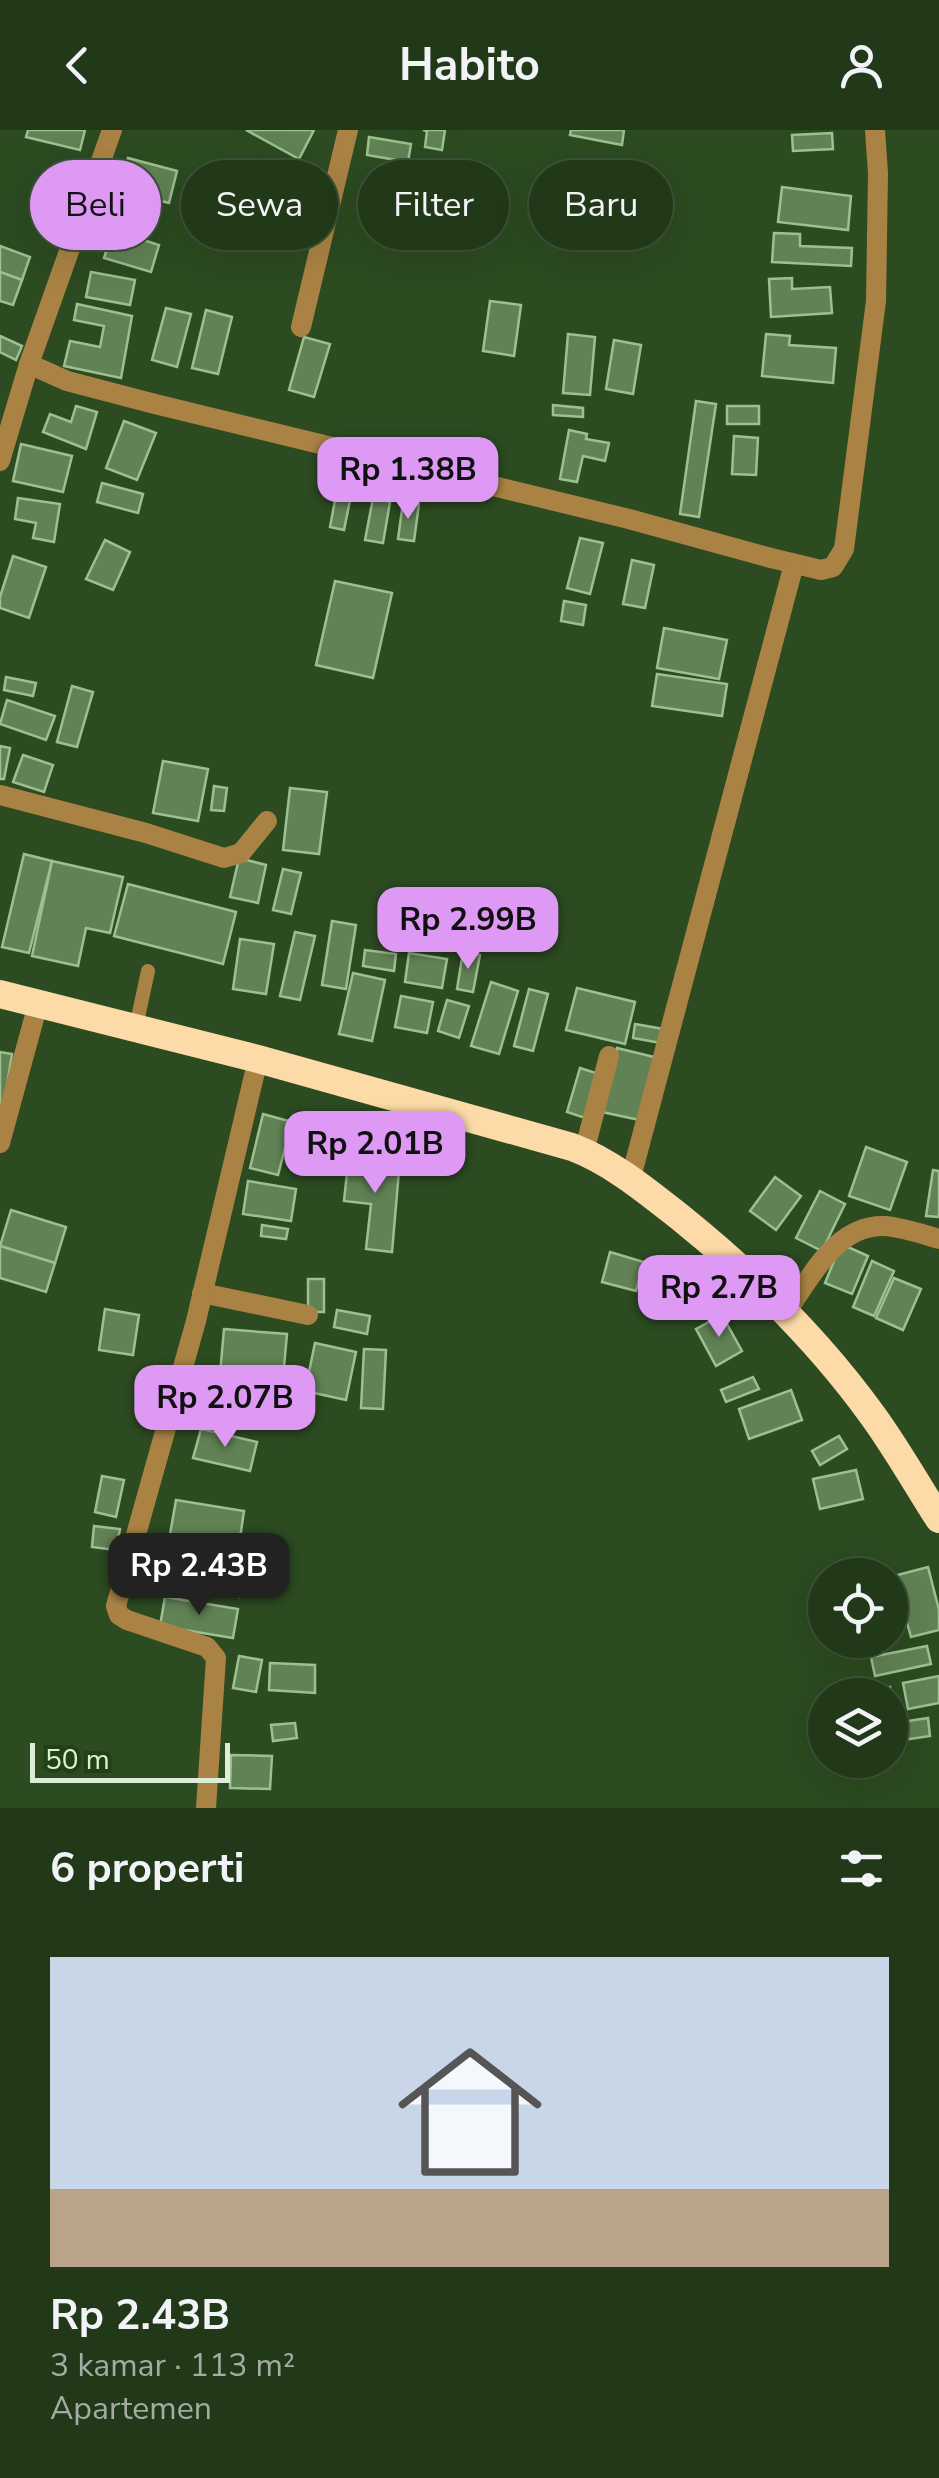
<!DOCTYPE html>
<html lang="id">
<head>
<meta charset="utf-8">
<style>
  body { margin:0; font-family:"Nunito Sans",sans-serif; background:#2d4326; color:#f1f3f6; height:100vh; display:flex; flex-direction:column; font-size:38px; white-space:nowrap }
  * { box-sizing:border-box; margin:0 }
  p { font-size:32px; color:#a2aca2 }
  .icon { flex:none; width:55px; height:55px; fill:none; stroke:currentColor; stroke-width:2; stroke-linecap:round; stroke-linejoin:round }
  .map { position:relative; height:1678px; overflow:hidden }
  .side { display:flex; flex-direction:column; background:#213819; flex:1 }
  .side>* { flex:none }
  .top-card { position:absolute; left:30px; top:30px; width:880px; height:90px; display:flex; gap:20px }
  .buttons { position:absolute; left:808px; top:1428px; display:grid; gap:20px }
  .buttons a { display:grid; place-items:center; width:100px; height:100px; border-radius:50%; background:#213819; box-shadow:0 10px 40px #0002,0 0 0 2px #3e5238; font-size:50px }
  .scale { position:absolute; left:30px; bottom:25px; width:200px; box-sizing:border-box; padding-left:10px; border:5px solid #dceed6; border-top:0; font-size:28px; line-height:35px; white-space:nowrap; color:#dceed6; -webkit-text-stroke:8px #224016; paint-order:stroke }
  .price { position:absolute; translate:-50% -85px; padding:0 22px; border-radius:20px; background:#dd99f3; color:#111; font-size:32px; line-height:65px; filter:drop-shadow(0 2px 5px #0008) }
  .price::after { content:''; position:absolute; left:50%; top:60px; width:30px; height:22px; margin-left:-15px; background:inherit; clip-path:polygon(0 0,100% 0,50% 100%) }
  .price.current { background:#222; color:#fff }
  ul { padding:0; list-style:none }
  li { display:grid; align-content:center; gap:20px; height:530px; padding:0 50px }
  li+li { border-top:2px solid #3e5238 }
  li span { display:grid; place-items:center; height:310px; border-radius:0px; color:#555 }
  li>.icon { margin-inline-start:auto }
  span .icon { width:180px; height:180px; fill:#fffc; stroke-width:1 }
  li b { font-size:42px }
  h2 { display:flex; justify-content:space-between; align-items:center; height:120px; padding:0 50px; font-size:42px }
  .chip { padding:0 35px; border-radius:45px; background:#213819; box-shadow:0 10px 40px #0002,0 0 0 2px #3e5238; font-size:35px; line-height:90px }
  .chip.current { background:#dd99f3; color:#111 }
  header { display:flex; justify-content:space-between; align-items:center; height:130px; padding:0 50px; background:#213819; font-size:45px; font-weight:700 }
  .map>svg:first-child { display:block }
</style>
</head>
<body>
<header><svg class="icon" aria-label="back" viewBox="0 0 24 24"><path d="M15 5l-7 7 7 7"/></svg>Habito<svg class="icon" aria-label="person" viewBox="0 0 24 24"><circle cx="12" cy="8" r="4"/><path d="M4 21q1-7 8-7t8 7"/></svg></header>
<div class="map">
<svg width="939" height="1678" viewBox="0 0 939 1678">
  <rect width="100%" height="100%" fill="#2c4b21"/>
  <g fill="#618255" stroke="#9cc090" stroke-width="2.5">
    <polygon points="28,0 85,0 80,20 26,7"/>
    <polygon points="246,0 314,0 299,29"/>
    <polygon points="423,0 445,0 442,20 425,17 427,1"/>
    <polygon points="571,0 624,0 622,15 570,5"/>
    <polygon points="832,3 833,19 793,21 792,5"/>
    <polygon points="369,7 411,14 408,32 367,25"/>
    <polygon points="128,28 177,41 169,73 120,61"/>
    <polygon points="573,39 656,49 653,75 570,66"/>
    <polygon points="782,57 851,66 848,100 778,92"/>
    <polygon points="113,100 159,115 151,142 104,128"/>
    <polygon points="774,103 800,104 800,116 852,118 851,136 772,132"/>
    <polygon points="0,116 30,127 22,150 0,142"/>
    <polygon points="0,142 22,150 13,175 0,171"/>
    <polygon points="91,142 135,150 130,175 86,167"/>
    <polygon points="792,148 792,159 830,157 832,183 771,187 769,149"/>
    <polygon points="490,171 521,175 514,226 483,221"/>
    <polygon points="77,174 132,186 121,248 64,236 70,211 100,217 104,196 74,190"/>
    <polygon points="166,178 191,184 177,237 152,230"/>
    <polygon points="206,180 232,187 218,244 192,238"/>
    <polygon points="568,204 595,207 590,265 563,263"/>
    <polygon points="766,204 790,206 789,215 836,218 833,253 762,246"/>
    <polygon points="0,206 22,216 16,230 0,222"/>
    <polygon points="304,207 330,214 314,267 289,260"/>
    <polygon points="614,210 641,215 633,264 606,259"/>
    <polygon points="696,271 716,274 699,387 680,384"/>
    <polygon points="553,275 583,278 583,287 553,285"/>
    <polygon points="76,276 97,282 86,319 43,302 50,284 71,292"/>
    <rect x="727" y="276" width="32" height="18"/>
    <polygon points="124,291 156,303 137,350 106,338"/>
    <polygon points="569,300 587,304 586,309 609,313 605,331 583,326 577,352 560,349"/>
    <polygon points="734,306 758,308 756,345 732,344"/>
    <polygon points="21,314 72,326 63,362 13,351"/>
    <polygon points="339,349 354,351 344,400 330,397"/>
    <polygon points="102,353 143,364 138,383 97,372"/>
    <polygon points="18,368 60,374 54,412 33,408 36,393 15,389"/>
    <polygon points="373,368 390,372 383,413 365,410"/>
    <polygon points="403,372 419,374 414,411 398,409"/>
    <polygon points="580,408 603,413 590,464 567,458"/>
    <polygon points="105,410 130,422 113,460 86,449"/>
    <polygon points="13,426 46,437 29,488 0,478 0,467"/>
    <polygon points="632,430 654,435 645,478 623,474"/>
    <polygon points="335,451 392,463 373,548 316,535"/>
    <polygon points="564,471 586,475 583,495 561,491"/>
    <polygon points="664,498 727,510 719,549 657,538"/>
    <polygon points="657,544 727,554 722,586 652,576"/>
    <polygon points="6,547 36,553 33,566 4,560"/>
    <polygon points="72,556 93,562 77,617 57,612"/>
    <polygon points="7,570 55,586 46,610 0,594"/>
    <polygon points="0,616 10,618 4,649 0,649"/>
    <polygon points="23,625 53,635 44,662 13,652"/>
    <polygon points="163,631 208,639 198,691 153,683"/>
    <polygon points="214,656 227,658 224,681 211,680"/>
    <polygon points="290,658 327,662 319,724 283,720"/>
    <polygon points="24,724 52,731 29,823 2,817"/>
    <polygon points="239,728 266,735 258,773 230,767"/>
    <polygon points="52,731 123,747 110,803 86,798 78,836 32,826"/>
    <polygon points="283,739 301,743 291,784 273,780"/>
    <polygon points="128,754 236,782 223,834 114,806"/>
    <polygon points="332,791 356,795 346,859 322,855"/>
    <polygon points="295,802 315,806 300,870 280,866"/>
    <polygon points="240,809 274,814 266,864 233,859"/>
    <polygon points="365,820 396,824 394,841 363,836"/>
    <polygon points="463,822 480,825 473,862 457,859"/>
    <polygon points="409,823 447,829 442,858 405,852"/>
    <polygon points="353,843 385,850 372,911 339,904"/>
    <polygon points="491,852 518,861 499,924 471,916"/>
    <polygon points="577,858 635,872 625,914 566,900"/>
    <polygon points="529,859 548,864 533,921 514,916"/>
    <polygon points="401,866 433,872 427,903 395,897"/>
    <polygon points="447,870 469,876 459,908 438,901"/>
    <polygon points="635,894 664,899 661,913 633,908"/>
    <polygon points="617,918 658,928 644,991 602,982"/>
    <polygon points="0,922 12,924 2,987 0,986"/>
    <polygon points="580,938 599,944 585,988 567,982"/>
    <polygon points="263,984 292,992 278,1045 250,1038"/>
    <polygon points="866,1017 907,1032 890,1080 849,1066"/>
    <polygon points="349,1024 400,1029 392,1122 366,1119 371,1074 344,1071"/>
    <polygon points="933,1040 939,1041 939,1087 926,1086"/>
    <polygon points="775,1047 801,1066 776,1100 750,1081"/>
    <polygon points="248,1051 296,1059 291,1091 243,1084"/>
    <polygon points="820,1061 845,1074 822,1121 796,1108"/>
    <polygon points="11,1080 66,1097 55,1133 0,1116"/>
    <polygon points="262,1095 288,1099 286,1109 261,1106"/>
    <polygon points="841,1114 868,1126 852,1164 825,1153"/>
    <polygon points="0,1116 55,1133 46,1162 0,1148"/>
    <polygon points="610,1122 644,1132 636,1161 602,1152"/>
    <polygon points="872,1131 894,1141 874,1186 853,1177"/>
    <polygon points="894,1148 921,1159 903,1200 876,1188"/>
    <rect x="308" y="1149" width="16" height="33"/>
    <polygon points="105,1179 139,1185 133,1225 99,1220"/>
    <polygon points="337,1180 370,1186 367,1204 334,1197"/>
    <polygon points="722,1185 742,1221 716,1236 696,1199"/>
    <polygon points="224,1199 287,1204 283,1248 220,1244"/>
    <polygon points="315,1213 356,1222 346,1270 305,1261"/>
    <polygon points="364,1219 386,1220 383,1279 361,1278"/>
    <polygon points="753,1247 759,1259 726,1272 721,1260"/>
    <polygon points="224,1257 273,1268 269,1285 220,1274"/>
    <polygon points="791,1260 802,1290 749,1309 739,1279"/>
    <polygon points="201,1299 257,1312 250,1341 193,1328"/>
    <polygon points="839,1306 847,1319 820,1335 812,1321"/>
    <polygon points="856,1340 863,1369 820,1379 813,1349"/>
    <polygon points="102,1346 124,1350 116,1387 95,1382"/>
    <polygon points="176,1370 244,1381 238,1422 169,1410"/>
    <polygon points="94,1396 120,1399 116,1420 92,1417"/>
    <polygon points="226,1425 286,1428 285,1442 225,1438"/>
    <polygon points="183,1433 243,1441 239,1467 179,1459"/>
    <polygon points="928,1437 939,1480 939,1500 911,1507 894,1446"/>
    <polygon points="165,1467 238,1479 233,1508 160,1496"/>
    <polygon points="927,1516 931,1534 875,1546 871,1527"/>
    <polygon points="239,1526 262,1530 256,1562 233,1558"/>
    <polygon points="270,1533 315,1535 315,1563 269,1560"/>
    <polygon points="939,1546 939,1573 908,1579 903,1553"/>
    <polygon points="890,1557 895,1585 890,1586 890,1565 869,1565 868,1561"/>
    <polygon points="928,1588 930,1606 903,1610 901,1592"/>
    <polygon points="295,1593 297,1608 273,1611 271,1595"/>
    <polygon points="231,1625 272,1626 270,1659 230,1658"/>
  </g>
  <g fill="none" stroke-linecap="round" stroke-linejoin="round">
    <polyline stroke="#aa8344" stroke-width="14" points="136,897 148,841"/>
    <g stroke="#aa8344" stroke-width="20">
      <polyline points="301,197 348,0"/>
      <polyline points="29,234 67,251 155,274 629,389 771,428 821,440 833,437 844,419 876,171 878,43 875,0"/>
      <polyline points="0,331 29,234 112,0"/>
      <polyline points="0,665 146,703 224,728 241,723 267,691"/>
      <polyline points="0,1013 38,874"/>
      <polyline points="584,1022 609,926"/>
      <polyline points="630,1051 794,434"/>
      <polyline points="202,1163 308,1185"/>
      <path d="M786 1182C811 1148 835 1095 884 1096 902 1097 922 1104 939 1109"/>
      <polyline points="206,1678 216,1528 207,1517 127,1490 119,1485 116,1476 196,1191 258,929"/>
    </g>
    <path stroke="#fcdba8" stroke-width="28" d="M0 864 258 929 572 1017C612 1032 648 1062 681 1088 753 1146 819 1211 873 1286 897 1319 917 1355 939 1389"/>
  </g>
</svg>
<div class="buttons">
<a><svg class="icon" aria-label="locate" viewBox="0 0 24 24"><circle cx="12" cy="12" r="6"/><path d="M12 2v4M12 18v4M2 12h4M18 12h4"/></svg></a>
<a><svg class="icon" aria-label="layers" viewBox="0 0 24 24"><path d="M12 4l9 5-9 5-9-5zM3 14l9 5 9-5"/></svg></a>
</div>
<div class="scale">50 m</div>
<b class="price" style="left:408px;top:392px">Rp 1.38B</b>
<b class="price" style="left:468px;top:842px">Rp 2.99B</b>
<b class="price" style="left:375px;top:1066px">Rp 2.01B</b>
<b class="price" style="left:719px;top:1210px">Rp 2.7B</b>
<b class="price" style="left:225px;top:1320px">Rp 2.07B</b>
<b class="price current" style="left:199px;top:1488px">Rp 2.43B</b>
<div class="top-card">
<a class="chip current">Beli</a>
<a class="chip">Sewa</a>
<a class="chip">Filter</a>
<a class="chip">Baru</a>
</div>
</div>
<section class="side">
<h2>6 properti<svg class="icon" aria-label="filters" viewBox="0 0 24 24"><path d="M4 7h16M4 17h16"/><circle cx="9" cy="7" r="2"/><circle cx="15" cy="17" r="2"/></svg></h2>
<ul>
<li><span style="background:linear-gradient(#c9d6e8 75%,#b9a48a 0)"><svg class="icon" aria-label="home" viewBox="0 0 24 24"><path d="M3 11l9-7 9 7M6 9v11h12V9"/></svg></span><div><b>Rp 2.43B</b><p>3 kamar · 113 m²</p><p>Apartemen</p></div></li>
</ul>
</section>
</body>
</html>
